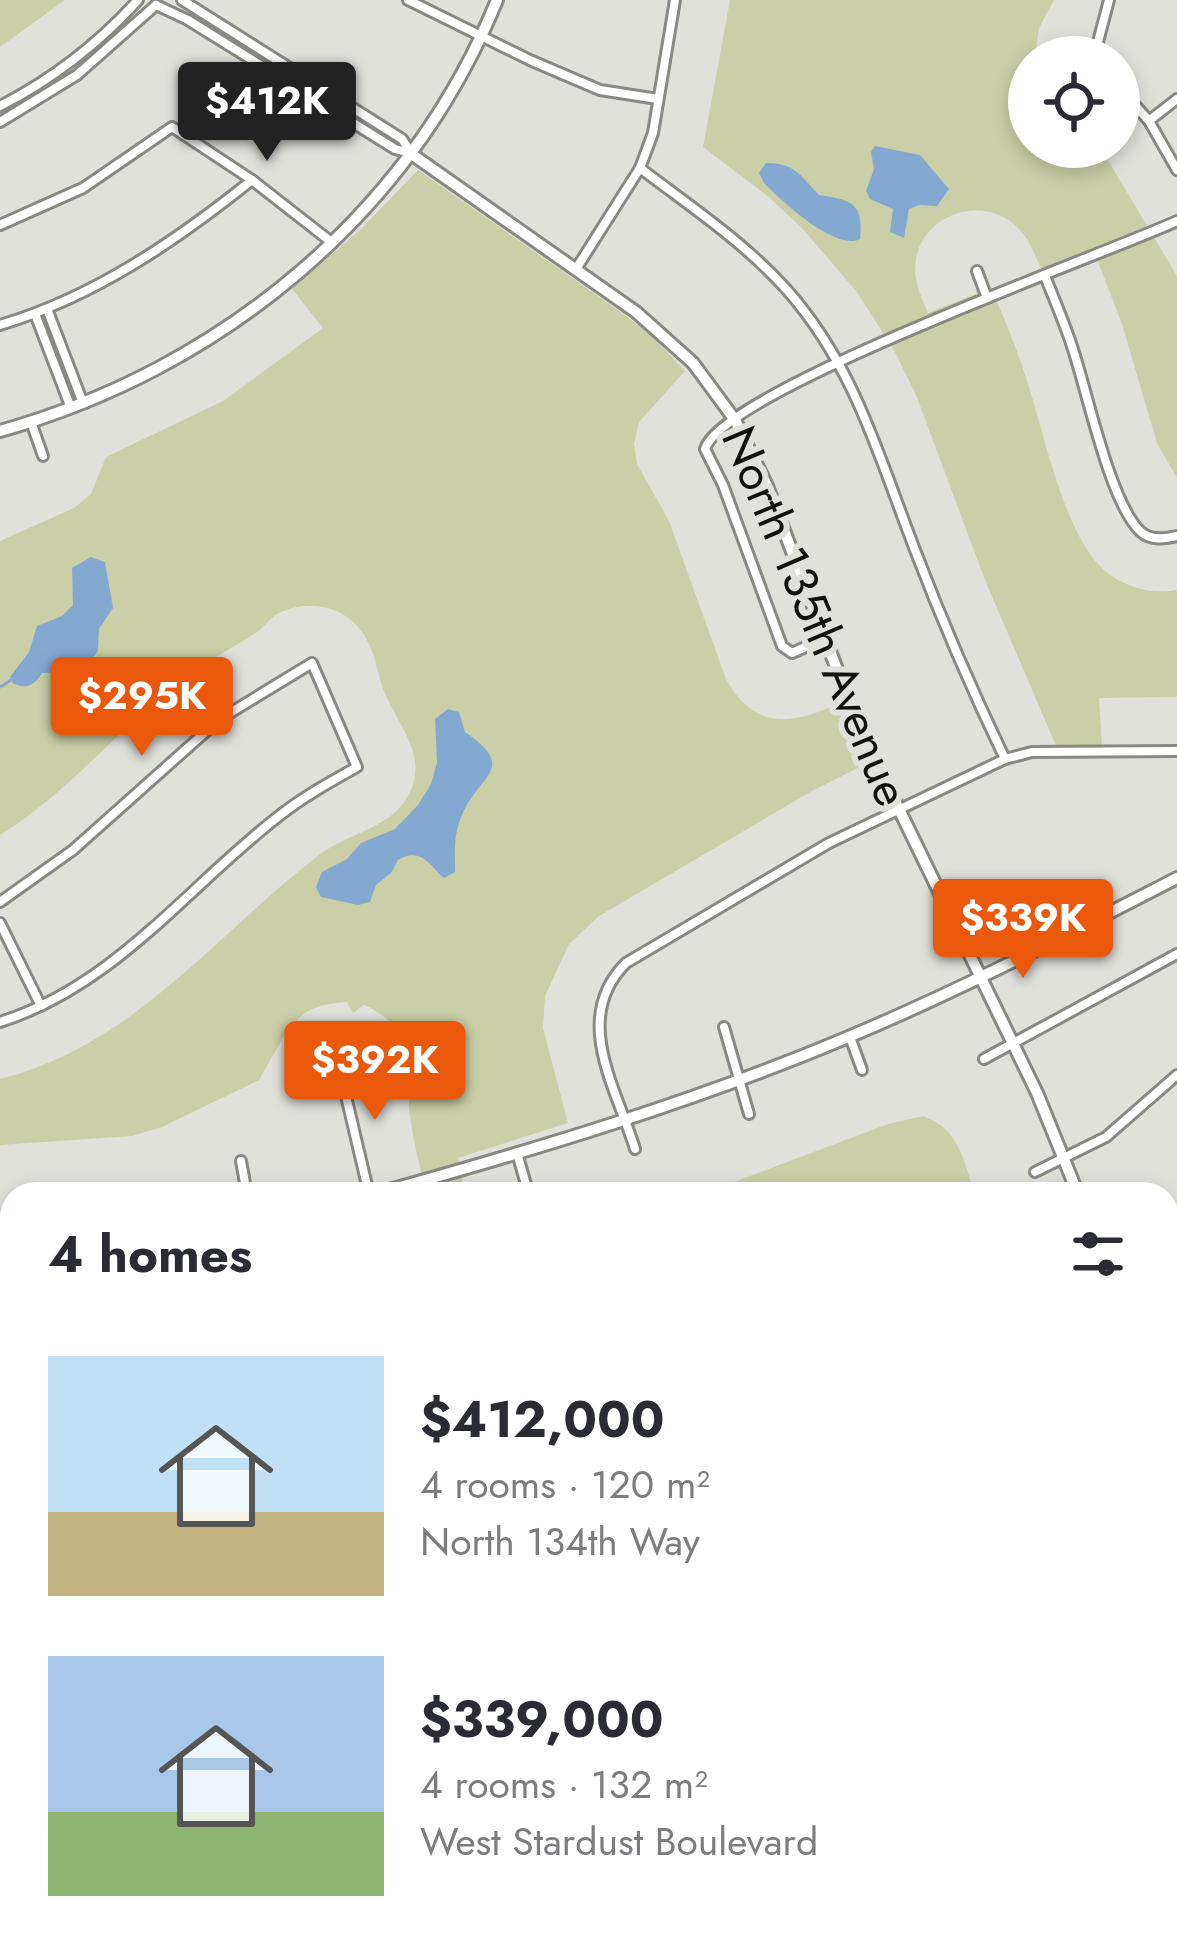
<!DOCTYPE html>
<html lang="en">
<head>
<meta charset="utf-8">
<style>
  body { margin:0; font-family:Jost,sans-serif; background:#f2f2f3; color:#2b2b33; height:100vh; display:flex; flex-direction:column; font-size:45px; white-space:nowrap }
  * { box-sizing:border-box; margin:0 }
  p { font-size:39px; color:#7c7c81 }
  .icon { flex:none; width:66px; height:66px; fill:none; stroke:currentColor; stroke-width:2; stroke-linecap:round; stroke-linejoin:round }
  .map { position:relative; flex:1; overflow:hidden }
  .panel { position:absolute; left:0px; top:1182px; width:1179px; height:768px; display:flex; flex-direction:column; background:#fff; border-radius:36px 36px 0 0; box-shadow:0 6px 18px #0003 }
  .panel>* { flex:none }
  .controls { position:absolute; left:1008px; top:36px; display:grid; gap:24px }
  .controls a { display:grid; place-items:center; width:132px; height:132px; border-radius:50%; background:#fff; box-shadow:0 6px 18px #0003; font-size:60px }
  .price { position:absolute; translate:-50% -102px; padding:0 27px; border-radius:12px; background:#ea580c; color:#fff; font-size:39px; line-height:78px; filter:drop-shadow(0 3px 6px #0008) }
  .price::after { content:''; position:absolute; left:50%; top:72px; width:36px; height:27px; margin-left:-18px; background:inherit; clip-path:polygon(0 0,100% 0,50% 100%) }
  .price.selected { background:#222; color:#fff }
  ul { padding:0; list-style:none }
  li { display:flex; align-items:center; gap:36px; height:300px; padding:0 48px }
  li span { display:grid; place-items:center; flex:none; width:336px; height:240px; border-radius:0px; color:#555 }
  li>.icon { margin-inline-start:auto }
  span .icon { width:144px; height:144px; fill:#fffc; stroke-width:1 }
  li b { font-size:51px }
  h2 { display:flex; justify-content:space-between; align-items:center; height:144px; padding:0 48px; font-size:51px }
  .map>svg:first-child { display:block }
</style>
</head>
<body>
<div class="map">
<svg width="1177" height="1950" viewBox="0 0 1177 1950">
  <rect width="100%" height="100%" fill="#e1e1dc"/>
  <g fill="#cacfa7">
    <polygon points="0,0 65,0 0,47"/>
    <path d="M730 0H1054L1039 28 1035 57H1029V147H1100L1177 276V478L1157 443 1122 324 1093 249 1041 269C1035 255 1029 239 1018 228 986 194 924 212 916 259 912 278 921 296 928 313L991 288C1005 320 1018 351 1028 384 1044 434 1064 530 1100 566 1119 586 1150 595 1177 590V697L1099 698 1102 747 1057 748 985 580 916 395 893 348 856 291 802 228 769 197 703 147Z"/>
    <path d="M418 170 622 313 650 334 685 371 639 422 634 444 637 464 669 521 726 679C754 730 791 726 839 703L866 764 812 791 599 916 569 944 545 996 543 1028 568 1123 458 1158 465 1194H427C420 1167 412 1137 409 1109 408 1097 413 1084 412 1071 412 1042 391 1016 364 1005L353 1013 347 1002C323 1003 292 1010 291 1038L285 1034 259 1080 162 1127 132 1136 0 1145V1079C133 1046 215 935 319 855 348 833 391 828 408 796 429 758 401 729 386 696 378 679 377 660 369 644 353 608 312 596 277 614 269 619 265 626 257 632 227 652 193 667 165 692 111 739 62 797 0 835V541L74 508 91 494 106 457 223 401 323 328 292 289 360 230Z"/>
    <path d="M923 1116C960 1129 963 1160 975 1194H702L888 1124Z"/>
    <polygon points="1177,1421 1177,1682 1167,1676 1167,1422"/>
    <polygon points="0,1462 12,1463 12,1579 0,1578"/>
    <polygon points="12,1826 12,1938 43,1938 16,1950 0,1950 0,1830"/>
    <polygon points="482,1938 595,1938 593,1950 482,1950"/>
  </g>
  <g fill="#84a9d1">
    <polygon points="875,146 920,155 949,189 937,206 919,205 909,209 904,238 890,232 893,209 870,199 866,191 874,169 871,152"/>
    <path d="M766 163C795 163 801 176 819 195 850 200 864 201 860 239 837 252 781 201 764 183L759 173Z"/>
    <path d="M91 557 105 562 113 608 99 629 98 651 82 671 42 673C35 685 26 690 13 683L10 677 29 652 37 626 62 616 73 605 72 568Z"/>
    <path d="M448 709 459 712 465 732C519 769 479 774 462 815 453 835 455 852 455 872L444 878C428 864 421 847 398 860L391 873 376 885 370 902 358 905 321 897 316 887 322 872 347 859 361 843 395 829 418 805 431 784 437 762 435 719Z"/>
  </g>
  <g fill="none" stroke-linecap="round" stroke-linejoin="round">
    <g stroke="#84a9d1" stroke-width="3">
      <polyline points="0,687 11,680"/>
      <polyline points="0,1860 12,1859"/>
      <polyline points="580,1950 582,1938"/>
    </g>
    <defs>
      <g id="street">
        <polyline points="182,0 402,139 410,151"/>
        <polyline points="408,0 532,61 600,90 658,99"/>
        <polyline points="156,5 188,20 395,149 410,153"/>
        <polyline points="1094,57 1109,0"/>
        <polyline points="1119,87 1149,121 1177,170"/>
        <path d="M0 106C53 79 98 44 138 0"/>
        <polyline points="1150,120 1177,99"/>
        <polyline points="0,122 77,75 156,5"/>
        <path d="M640 168C691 207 744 242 787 290 855 367 879 457 915 550 942 621 972 690 1005 759"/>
        <polyline points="0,225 83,188 172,127 252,180 330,241"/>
        <polyline points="576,269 640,168 653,133 675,0"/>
        <polyline points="977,271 987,298"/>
        <path d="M1045 276C1055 302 1067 328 1075 356 1088 396 1111 505 1141 532 1151 541 1165 539 1177 536"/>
        <polyline points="47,309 83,403"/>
        <polyline points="35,314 71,408"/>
        <path d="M0 325C94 297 176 241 252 180"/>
        <polyline points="31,422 43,456"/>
        <path d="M823 639 792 653 782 646 723 485 705 449C722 391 1105 254 1177 221"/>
        <path d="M0 902 73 850 220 719 312 663 357 767C330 782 303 797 279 816 187 887 115 986 0 1022"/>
        <polyline points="0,923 41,1006"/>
        <polyline points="724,1027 749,1114"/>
        <polyline points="850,1037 862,1070"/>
        <polyline points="984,1059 1177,954"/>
        <polyline points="338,1062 369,1194"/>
        <path d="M635 1149C616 1087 571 1018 626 963L829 843 1005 759 1032 752 1177 751"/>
        <polyline points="517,1153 527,1188"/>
        <polyline points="241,1161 247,1194"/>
        <polyline points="1035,1172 1106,1137 1177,1075"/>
        <polyline points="1167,1234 1177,1223"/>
        <polyline points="1167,1250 1177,1263"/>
        <polyline points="0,1405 12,1407"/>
        <polyline points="1167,1413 1177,1412"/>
        <polyline points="0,1635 12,1637"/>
        <polyline points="1167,1736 1177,1743"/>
        <polyline points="1167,1857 1177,1865"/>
        <polyline points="429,1938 430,1950"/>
        <polyline points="1113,1938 1131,1950"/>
        <polyline points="147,1950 173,1938"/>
        <polyline points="645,1950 648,1938"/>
        <polyline points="862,1950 866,1938"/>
        <polyline points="1076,1950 1085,1938"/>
      </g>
      <g id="secondary">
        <polyline points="410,153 636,312 693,363 735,420 767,486 859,727 1037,1093 1078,1194"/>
        <path d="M0 431C221 369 409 215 497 0"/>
        <path d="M375 1194C534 1150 694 1102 846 1038 959 991 1068 934 1177 878"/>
        <polyline points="0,1240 12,1240"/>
        <polyline points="1167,1506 1177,1510"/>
        <polyline points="0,1798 12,1793"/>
      </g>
    </defs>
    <use href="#street" stroke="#888984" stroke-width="14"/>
    <use href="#secondary" stroke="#888984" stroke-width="16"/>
    <use href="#street" stroke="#fff" stroke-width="8"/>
    <use href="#secondary" stroke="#fff" stroke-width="10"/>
  </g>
  <g text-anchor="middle" stroke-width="12" stroke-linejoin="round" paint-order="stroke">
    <g font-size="48" fill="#11110f" stroke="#e1e1dc">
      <text transform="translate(816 616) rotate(67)" y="17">North 135th Avenue</text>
    </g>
  </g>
</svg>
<div class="controls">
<a><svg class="icon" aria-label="locate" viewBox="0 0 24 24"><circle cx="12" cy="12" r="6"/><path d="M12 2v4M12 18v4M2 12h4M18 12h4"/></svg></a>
</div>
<b class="price selected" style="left:267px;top:164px">$412K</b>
<b class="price" style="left:142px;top:759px">$295K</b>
<b class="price" style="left:1023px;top:981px">$339K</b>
<b class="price" style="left:375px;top:1123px">$392K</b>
<section class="panel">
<h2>4 homes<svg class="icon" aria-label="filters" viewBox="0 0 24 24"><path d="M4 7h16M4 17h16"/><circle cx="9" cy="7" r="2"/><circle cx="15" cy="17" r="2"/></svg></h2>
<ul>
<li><span style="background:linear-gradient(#bfe0f5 65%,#c2b280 0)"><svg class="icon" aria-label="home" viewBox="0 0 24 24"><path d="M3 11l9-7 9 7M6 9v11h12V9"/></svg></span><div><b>$412,000</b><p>4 rooms · 120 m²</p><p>North 134th Way</p></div></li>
<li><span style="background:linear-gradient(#a9c7e8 65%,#8fb573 0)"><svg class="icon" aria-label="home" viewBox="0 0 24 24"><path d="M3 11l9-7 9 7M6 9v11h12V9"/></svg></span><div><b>$339,000</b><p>4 rooms · 132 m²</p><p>West Stardust Boulevard</p></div></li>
</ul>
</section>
</div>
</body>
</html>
